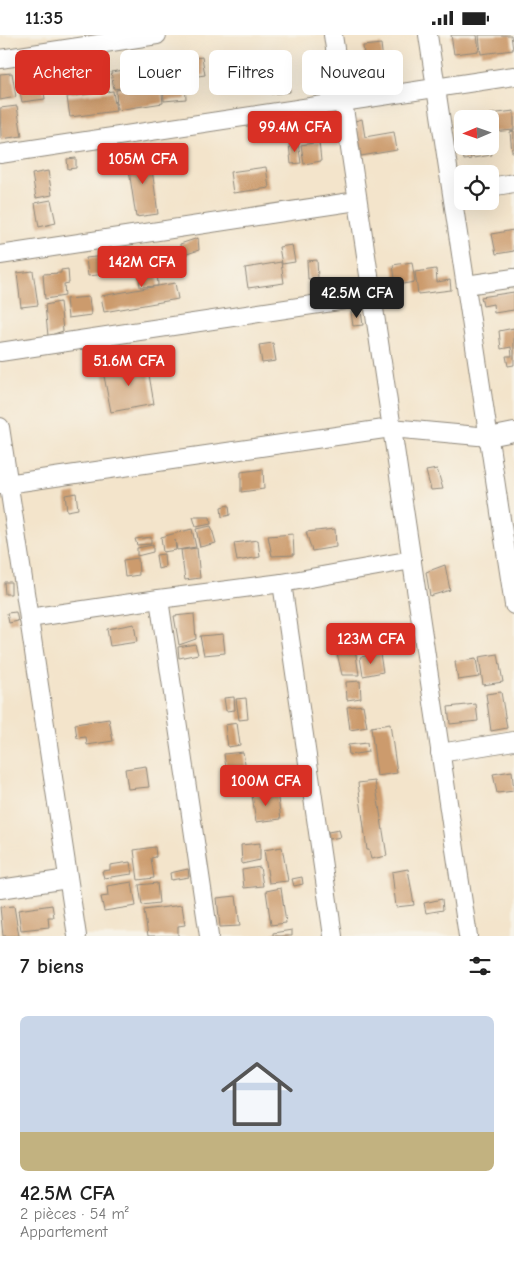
<!DOCTYPE html>
<html lang="fr">
<head>
<meta charset="utf-8">
<style>
  body { margin:0; font-family:"Comic Neue",sans-serif; background:#f6f6f6; color:#222; height:100vh; display:flex; flex-direction:column; font-size:19px; white-space:nowrap }
  * { box-sizing:border-box; margin:0 }
  p { font-size:16px; color:#767676 }
  .icon { flex:none; width:28px; height:28px; fill:none; stroke:currentColor; stroke-width:2; stroke-linecap:round; stroke-linejoin:round }
  .map { position:relative; height:901px; overflow:hidden }
  .panel { display:flex; flex-direction:column; background:#fff; flex:1 }
  .panel>* { flex:none }
  .guide { position:absolute; left:15px; top:15px; width:485px; height:45px; display:flex; gap:10px }
  .needle { width:32px; rotate:268deg }
  .fabs { position:absolute; left:454px; top:75px; display:grid; gap:10px }
  .fabs a { display:grid; place-items:center; width:45px; height:45px; border-radius:8px; background:#fff; box-shadow:0 5px 20px #0002; font-size:25px }
  .price { position:absolute; translate:-50% -42px; padding:0 11px; border-radius:5px; background:#d93025; color:#fff; font-size:16px; line-height:32px; filter:drop-shadow(0 1px 2px #0008) }
  .price::after { content:''; position:absolute; left:50%; top:30px; width:15px; height:11px; margin-left:-8px; background:inherit; clip-path:polygon(0 0,100% 0,50% 100%) }
  .price.on { background:#222; color:#fff }
  ul { padding:0; list-style:none }
  li { display:grid; align-content:center; gap:10px; height:265px; padding:0 20px }
  li+li { border-top:1px solid #e0e0e0 }
  li span { display:grid; place-items:center; height:155px; border-radius:8px; color:#555 }
  li>.icon { margin-inline-start:auto }
  span .icon { width:90px; height:90px; fill:#fffc; stroke-width:1 }
  li b { font-size:21px }
  h2 { display:flex; justify-content:space-between; align-items:center; height:60px; padding:0 20px; font-size:21px }
  .tag { padding:0 18px; border-radius:8px; background:#fff; box-shadow:0 5px 20px #0002; font-size:18px; line-height:45px }
  .tag.on { background:#d93025; color:#fff }
  .status { display:flex; justify-content:space-between; align-items:center; height:35px; padding:0 25px; background:#fff; direction:ltr }
  .status svg { height:14px; fill:currentColor }
  .map>svg:first-child { display:block }
</style>
</head>
<body>
<div class="status"><b>11:35</b><svg viewBox="0 0 49 12"><path d="M0 12V9h3v3zM5 12V6h3v6zM10 12V3h3v9zM15 12V0h3v12zM26 1h20v11H26zM47 4h2v5h-2z"/></svg></div>
<div class="map">
<svg width="514" height="901" viewBox="0 0 514 901">
  <rect width="100%" height="100%" fill="#f7f3e8"/>
  <filter id="ink" filterUnits="userSpaceOnUse"><feTurbulence type="fractalNoise" baseFrequency=".02" numOctaves="2"/><feDisplacementMap in="SourceGraphic" scale="10" xChannelSelector="R" yChannelSelector="G"/><feConvolveMatrix kernelMatrix="1 2 1 2 8 2 1 2 1" color-interpolation-filters="sRGB"/></filter>
  <filter id="wash" filterUnits="userSpaceOnUse"><feTurbulence type="fractalNoise" baseFrequency=".0096" numOctaves="4" result="noise"/><feDisplacementMap in="SourceGraphic" scale="20" xChannelSelector="R" yChannelSelector="G"/><feGaussianBlur stdDeviation="1.12" result="paint"/><feColorMatrix in="noise" values="0 0 0 0 0 0 0 0 0 0 0 0 0 0 0 0 0 1.4 0 .05"/><feComposite in="paint" operator="in"/></filter>
  <g filter="url(#wash)">
    <rect width="100%" height="100%" fill="#f3e4cb"/>
    <g id="blocks">
      <g fill="#cc9b6d">
        <polygon points="451,0 477,0 479,16 454,19"/>
        <polygon points="479,0 511,0 513,15 481,19"/>
        <polygon points="381,9 384,34 366,36 363,11"/>
        <polygon points="285,17 287,35 254,40 251,22"/>
        <polygon points="243,21 244,38 225,38 224,22"/>
        <polygon points="202,22 205,40 184,43 182,25"/>
        <polygon points="145,32 147,49 114,54 111,37"/>
        <polygon points="86,35 89,55 71,58 68,38"/>
        <polygon points="41,37 45,64 22,67 17,42"/>
        <polygon points="12,38 16,62 0,65 0,39"/>
        <polygon points="288,38 290,57 271,59 269,40"/>
        <polygon points="185,47 186,64 164,66 163,49"/>
        <polygon points="161,49 163,68 117,75 116,55"/>
        <polygon points="113,56 116,76 70,82 67,62"/>
        <polygon points="17,71 22,101 1,104 0,73"/>
        <polygon points="514,76 514,95 492,97 490,79"/>
        <polygon points="362,84 365,102 394,97 397,115 361,121 355,86"/>
        <polygon points="514,96 514,117 512,117 510,97"/>
        <polygon points="298,107 301,128 291,129 289,109"/>
        <polygon points="319,107 321,126 304,129 301,110"/>
        <polygon points="461,111 469,111 471,124 464,125"/>
        <polygon points="471,111 490,111 492,120 473,123"/>
        <polygon points="150,119 158,179 136,182 127,122"/>
        <polygon points="76,123 76,133 68,134 67,124"/>
        <polygon points="266,132 269,153 233,158 230,137"/>
        <polygon points="48,136 52,160 36,163 32,139"/>
        <polygon points="51,165 56,188 39,192 35,168"/>
        <polygon points="513,195 514,216 496,219 492,199"/>
        <polygon points="198,203 199,215 181,221 180,209"/>
        <polygon points="292,210 295,227 282,229 279,212"/>
        <polygon points="156,216 158,251 175,248 178,264 104,277 101,261 158,251 140,252 137,218"/>
        <polygon points="105,221 107,239 88,241 86,223"/>
        <polygon points="317,225 318,243 308,244 307,226"/>
        <polygon points="281,227 284,248 248,253 245,233"/>
        <polygon points="412,227 415,247 396,250 393,230"/>
        <polygon points="68,234 69,248 64,249 65,261 45,264 43,239 61,238 61,235"/>
        <polygon points="436,234 437,247 450,245 451,255 418,259 415,237"/>
        <polygon points="33,236 38,270 21,272 17,238"/>
        <polygon points="514,257 514,275 494,278 493,269 483,271 481,262"/>
        <polygon points="89,262 91,280 68,283 66,264"/>
        <polygon points="60,267 63,296 48,301 45,270"/>
        <polygon points="361,276 363,290 353,291 351,277"/>
        <polygon points="514,293 514,330 508,331 506,321 512,321 511,312 501,314 499,296"/>
        <polygon points="273,308 276,326 262,328 259,310"/>
        <polygon points="147,328 154,369 111,377 103,336"/>
        <polygon points="263,434 264,454 241,457 241,437"/>
        <polygon points="437,434 443,454 431,455 426,436"/>
        <polygon points="76,458 78,474 67,476 65,460"/>
        <polygon points="229,470 230,480 222,482 221,472"/>
        <polygon points="193,482 210,482 211,489 196,492"/>
        <polygon points="211,491 216,508 200,512 196,494"/>
        <polygon points="192,494 196,512 177,515 175,505 176,515 163,517 161,502"/>
        <polygon points="335,494 336,512 312,516 306,497"/>
        <polygon points="293,499 294,520 272,521 268,501"/>
        <polygon points="151,502 151,509 137,510 135,504"/>
        <polygon points="258,505 260,522 237,526 234,508"/>
        <polygon points="153,510 153,517 137,521 137,513"/>
        <polygon points="197,513 200,543 185,545 181,515"/>
        <polygon points="164,519 165,532 158,534 156,520"/>
        <polygon points="138,523 139,540 125,542 123,525"/>
        <polygon points="445,530 450,555 430,561 426,537"/>
        <polygon points="4,547 11,547 11,559 5,559"/>
        <polygon points="16,577 18,586 9,588 7,578"/>
        <polygon points="194,579 196,604 179,610 174,581"/>
        <polygon points="134,589 137,607 110,611 107,594"/>
        <polygon points="223,599 225,618 204,620 200,601"/>
        <polygon points="354,606 359,640 342,640 335,609"/>
        <polygon points="195,609 198,619 179,623 178,612"/>
        <polygon points="380,619 383,637 363,641 360,622"/>
        <polygon points="498,619 503,647 483,650 479,622"/>
        <polygon points="476,624 479,642 458,645 455,627"/>
        <polygon points="360,646 361,663 347,665 346,647"/>
        <polygon points="501,657 507,693 491,696 486,659"/>
        <polygon points="234,662 235,675 226,676 224,663"/>
        <polygon points="246,663 248,684 239,685 236,664"/>
        <polygon points="476,669 478,686 450,689 448,672"/>
        <polygon points="363,670 367,692 350,695 347,672"/>
        <polygon points="109,684 113,706 87,710 86,702 77,703 75,689"/>
        <polygon points="237,688 240,710 228,712 225,690"/>
        <polygon points="390,689 397,738 377,741 371,692"/>
        <polygon points="367,708 368,717 349,720 348,710"/>
        <polygon points="243,717 248,745 228,747 224,719"/>
        <polygon points="146,731 149,752 128,754 125,734"/>
        <polygon points="512,736 514,756 497,758 493,739"/>
        <polygon points="375,746 387,821 371,824 369,815 367,815 358,748"/>
        <polygon points="277,757 281,784 256,787 252,760"/>
        <polygon points="339,795 341,802 329,804 328,797"/>
        <polygon points="260,808 260,825 242,829 241,810"/>
        <polygon points="155,812 156,822 151,823 154,843 138,845 134,815"/>
        <polygon points="282,812 288,846 269,848 264,815"/>
        <polygon points="130,827 132,839 104,843 102,836 110,835 110,830"/>
        <polygon points="260,832 263,851 244,853 242,835"/>
        <polygon points="188,834 189,842 171,845 170,838"/>
        <polygon points="408,834 414,870 396,872 392,837"/>
        <polygon points="302,842 303,849 294,851 292,844"/>
        <polygon points="132,847 136,871 104,876 101,862 108,861 107,851"/>
        <polygon points="157,848 159,868 142,870 139,850"/>
        <polygon points="281,853 286,888 271,890 266,856"/>
        <polygon points="236,861 240,891 220,892 217,863"/>
        <polygon points="442,864 443,875 426,878 424,868"/>
        <polygon points="52,870 54,882 48,882 49,892 21,895 18,875"/>
        <polygon points="182,870 185,890 178,891 178,901 148,901 144,875"/>
        <polygon points="14,871 19,901 3,901 0,872"/>
        <polygon points="292,895 292,901 273,901 273,898"/>
      </g>
    </g>
  </g>
  <g filter="url(#ink)">
    <use href="#blocks" fill-opacity="0" stroke="#8f887b" stroke-width="1"/>
    <g fill="none" stroke-linecap="round" stroke-linejoin="round">
      <defs>
        <g id="minor">
          <polyline points="333,0 468,901"/>
          <polyline points="428,0 514,570"/>
          <polyline points="0,24 157,0"/>
          <polyline points="0,119 514,41"/>
          <polyline points="490,152 514,148"/>
          <polyline points="0,220 357,166"/>
          <polyline points="466,250 514,243"/>
          <polyline points="0,317 372,261"/>
          <polyline points="0,392 77,901"/>
          <polyline points="0,450 391,393 489,402 514,397"/>
          <polyline points="282,548 333,901"/>
          <polyline points="159,564 209,901"/>
          <polyline points="29,583 159,564 282,548 412,525"/>
          <polyline points="440,718 514,706"/>
          <polyline points="0,854 68,844"/>
        </g>
      </defs>
      <use href="#minor" stroke="#8f887b" stroke-width="20"/>
      <use href="#minor" stroke="#fff" stroke-width="18"/>
    </g>
  </g>
</svg>
<div class="fabs">
<a><svg class="needle" viewBox="-14 -14 28 28"><path d="M0-13l5 13h-10z" fill="#e53935"/><path d="M0 13l5-13h-10z" fill="#767676"/></svg></a>
<a><svg class="icon" aria-label="locate" viewBox="0 0 24 24"><circle cx="12" cy="12" r="6"/><path d="M12 2v4M12 18v4M2 12h4M18 12h4"/></svg></a>
</div>
<b class="price" style="left:295px;top:118px">99.4M CFA</b>
<b class="price" style="left:143px;top:150px">105M CFA</b>
<b class="price" style="left:142px;top:253px">142M CFA</b>
<b class="price on" style="left:357px;top:284px">42.5M CFA</b>
<b class="price" style="left:129px;top:352px">51.6M CFA</b>
<b class="price" style="left:371px;top:630px">123M CFA</b>
<b class="price" style="left:266px;top:772px">100M CFA</b>
<div class="guide">
<a class="tag on">Acheter</a>
<a class="tag">Louer</a>
<a class="tag">Filtres</a>
<a class="tag">Nouveau</a>
</div>
</div>
<section class="panel">
<h2>7 biens<svg class="icon" aria-label="filters" viewBox="0 0 24 24"><path d="M4 7h16M4 17h16"/><circle cx="9" cy="7" r="2"/><circle cx="15" cy="17" r="2"/></svg></h2>
<ul>
<li><span style="background:linear-gradient(#c9d6e8 75%,#c2b280 0)"><svg class="icon" aria-label="home" viewBox="0 0 24 24"><path d="M3 11l9-7 9 7M6 9v11h12V9"/></svg></span><div><b>42.5M CFA</b><p>2 pièces · 54 m²</p><p>Appartement</p></div></li>
</ul>
</section>
</body>
</html>
